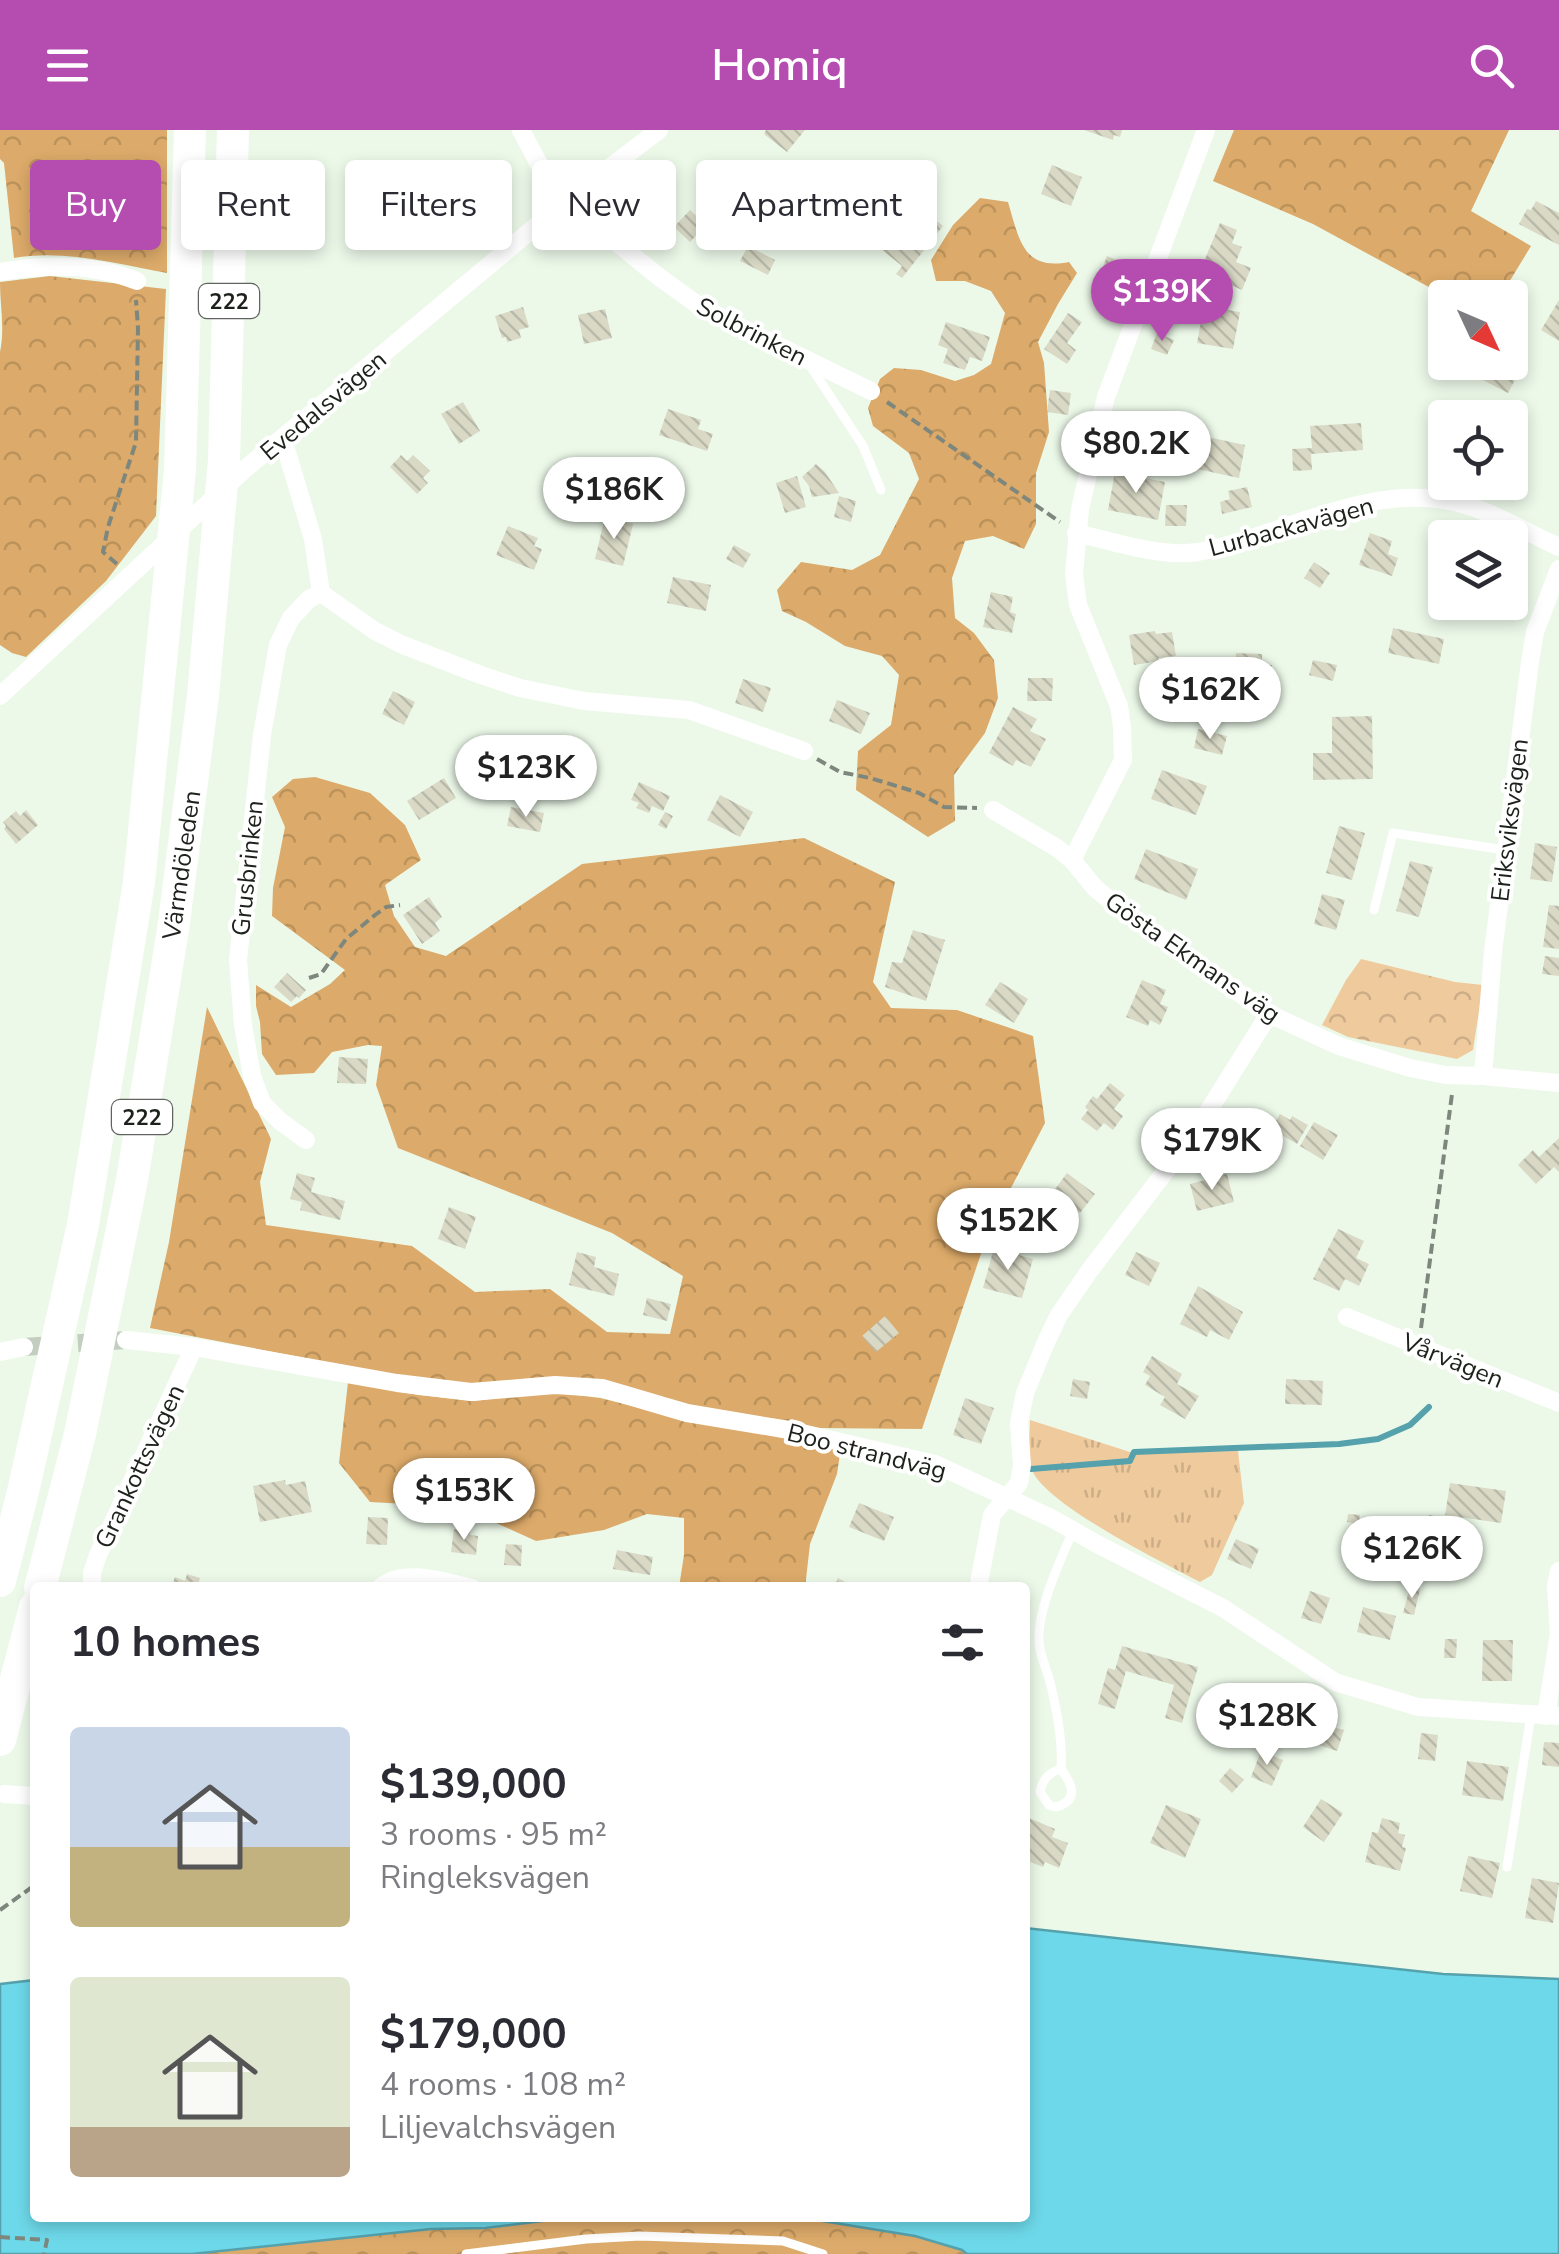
<!DOCTYPE html>
<html lang="en">
<head>
<meta charset="utf-8">
<style>
  body { margin:0; font-family:"Nunito Sans",sans-serif; background:#f2f2f3; color:#2b2b33; height:100vh; display:flex; flex-direction:column; font-size:38px; white-space:nowrap }
  * { box-sizing:border-box; margin:0 }
  p { font-size:32px; color:#7c7c81 }
  .icon { flex:none; width:55px; height:55px; fill:none; stroke:currentColor; stroke-width:2; stroke-linecap:round; stroke-linejoin:round }
  .map { position:relative; flex:1; overflow:hidden }
  .sheet { position:absolute; left:30px; top:1452px; width:1000px; height:640px; display:flex; flex-direction:column; background:#fff; border-radius:10px; box-shadow:0 5px 15px #0003 }
  .sheet>* { flex:none }
  .banner { position:absolute; left:30px; top:30px; width:1000px; height:90px; display:flex; gap:20px }
  .needle { width:65px; rotate:134deg }
  .buttons { position:absolute; left:1428px; top:150px; display:grid; gap:20px }
  .buttons a { display:grid; place-items:center; width:100px; height:100px; border-radius:10px; background:#fff; box-shadow:0 5px 15px #0003; font-size:50px }
  .price { position:absolute; translate:-50% -85px; padding:0 22px; border-radius:35px; background:#fff; color:#222; font-size:32px; line-height:65px; filter:drop-shadow(0 2px 5px #0008) }
  .price::after { content:''; position:absolute; left:50%; top:60px; width:30px; height:22px; margin-left:-15px; background:inherit; clip-path:polygon(0 0,100% 0,50% 100%) }
  .price.active { background:#b54db0; color:#fff }
  ul { padding:0; list-style:none }
  li { display:flex; align-items:center; gap:30px; height:250px; padding:0 40px }
  li span { display:grid; place-items:center; flex:none; width:280px; height:200px; border-radius:10px; color:#555 }
  li>.icon { margin-inline-start:auto }
  span .icon { width:120px; height:120px; fill:#fffc; stroke-width:1 }
  li b { font-size:42px }
  h2 { display:flex; justify-content:space-between; align-items:center; height:120px; padding:0 40px; font-size:42px }
  .pill { padding:0 35px; border-radius:10px; background:#fff; box-shadow:0 5px 15px #0003; font-size:35px; line-height:90px }
  .pill.active { background:#b54db0; color:#fff }
  header { display:flex; justify-content:space-between; align-items:center; height:130px; padding:0 40px; background:#b54db0; color:#fff; font-size:45px; font-weight:600 }
  .map>svg:first-child { display:block }
</style>
</head>
<body>
<header><svg class="icon" aria-label="menu" viewBox="0 0 24 24"><path d="M4 6h16M4 12h16M4 18h16"/></svg>Homiq<svg class="icon" aria-label="search" viewBox="0 0 24 24"><circle cx="10" cy="10" r="6"/><path d="M15 15l6 6"/></svg></header>
<div class="map">
<svg width="1559" height="2124" viewBox="0 0 1559 2124">
  <defs>
    <pattern id="grass-tufts" width="24" height="20" patternUnits="userSpaceOnUse" patternTransform="scale(2.5)"><rect width="24" height="20" fill="#efca9d"/><path d="M3 7l-1-3M5 7V3M7 7l1-3M15 17l-1-3M17 17v-4M19 17l1-3" fill="none" stroke="#ccad87"/></pattern>
    <pattern id="forest-crowns" width="20" height="18" patternUnits="userSpaceOnUse" patternTransform="scale(2.5)"><rect width="20" height="18" fill="#dcaa6a"/><path d="M2 6a3 3 0 1 1 6 0M12 15a3 3 0 1 1 6 0" fill="none" stroke="#bc925b"/></pattern>
    <pattern id="park-crowns" width="20" height="18" patternUnits="userSpaceOnUse" patternTransform="scale(2.5)"><rect width="20" height="18" fill="#efca9d"/><path d="M2 6a3 3 0 1 1 6 0M12 15a3 3 0 1 1 6 0" fill="none" stroke="#ccad87"/></pattern>
    <pattern id="building-back-hatch" width="6" height="6" patternUnits="userSpaceOnUse" patternTransform="scale(2.5)"><rect width="6" height="6" fill="#d9d9c6"/><path d="M-1 5l2 2M0 0l6 6M5-1l2 2" fill="none" stroke="#babaaa"/></pattern>
  </defs>
  <rect width="100%" height="100%" fill="#ecf9e9"/>
  <path fill="url(#grass-tufts)" d="M1030 1290 1130 1322 1238 1321 1244 1373 1212 1445 1200 1452C1166 1434 1039 1372 1031 1337 1027 1323 1030 1304 1030 1290Z"/>
  <g fill="url(#forest-crowns)">
    <path d="M0 0H167V143C117 134 64 119 14 128L4 33 0 29Z"/>
    <polygon points="1234,0 1509,0 1471,81 1531,116 1500,167 1453,167 1438,162 1313,94 1213,51"/>
    <path d="M980 68 1008 72C1019 109 1023 141 1069 132L1077 143 1058 174 1038 212 1044 233 1049 302 1036 343V394L1024 419 993 406 965 411 952 448 955 488 974 503 994 530 998 568 985 603 954 645 955 691 928 707 856 660 858 621 891 595 899 545 882 526 845 516 806 492 782 481 777 460 801 432 852 440 880 425 919 349 909 323 873 296 868 278 880 249 894 238 921 240 955 251 974 245 991 234 1005 183 991 161 965 151H936L931 130 953 95Z"/>
    <path d="M50 146 166 159 156 386 106 451 26 527 12 523 0 515V222C5 198 0 177 0 152Z"/>
    <polygon points="315,647 370,663 405,695 421,730 385,755 394,786 415,817 446,826 582,734 804,708 895,752 873,852 891,878 957,880 1033,906 1045,993 989,1100 922,1299 815,1298 688,1279 602,1252 468,1254 397,1246 150,1198 169,1112 207,877 271,1009 260,1052 266,1095 412,1116 475,1162 550,1159 607,1202 670,1204 683,1146 612,1103 398,1018 376,955 382,916 368,915 332,922 314,943 276,945 262,924 260,892 256,876 256,855 291,877 330,854 345,840 272,786 273,758 285,697 272,667 293,649"/>
    <polygon points="348,1252 418,1265 474,1271 552,1262 600,1268 686,1289 841,1317 837,1344 810,1414 805,1458 679,1457 684,1425 684,1388 647,1384 604,1400 536,1411 461,1377 370,1372 339,1333"/>
    <polygon points="567,2088 804,2088 916,2106 962,2120 967,2124 192,2124 431,2099 485,2098"/>
  </g>
  <polygon fill="url(#park-crowns)" points="1361,829 1455,852 1483,855 1473,920 1457,929 1348,907 1322,895 1346,850"/>
  <g fill="#6dd8e9" stroke="#55a1ac" stroke-width="2.5">
    <polygon points="1025,1798 1443,1844 1559,1849 1559,2124 967,2124 962,2120 915,2106 804,2088 1025,2088"/>
    <polygon points="35,1850 35,2088 567,2088 485,2098 431,2099 192,2124 0,2124 0,1854"/>
  </g>
  <g fill="none" stroke-linecap="round" stroke-linejoin="round">
    <polyline stroke="#55a1ac" stroke-width="6" points="1031,1339 1130,1331 1134,1322 1339,1314 1378,1309 1410,1295 1429,1277"/>
  </g>
  <g fill="url(#building-back-hatch)">
    <polygon points="766,0 805,0 787,22 764,4"/>
    <polygon points="1084,0 1122,0 1120,7 1114,5 1113,10"/>
    <polygon points="1052,35 1082,47 1071,76 1041,64"/>
    <polygon points="463,39 480,61 456,80 439,59"/>
    <polygon points="657,41 670,52 655,69 642,58"/>
    <polygon points="1536,71 1559,83 1559,115 1519,94 1527,79 1531,80"/>
    <polygon points="916,74 943,96 902,148 896,144 902,136 881,119"/>
    <polygon points="690,80 706,95 690,112 674,97"/>
    <polygon points="1220,93 1237,100 1232,113 1242,117 1236,132 1251,138 1242,160 1222,151 1218,160 1204,154 1208,145 1200,141"/>
    <polygon points="748,116 775,130 768,145 740,131"/>
    <polygon points="1107,126 1126,134 1118,153 1100,145"/>
    <polygon points="1559,170 1559,211 1541,200"/>
    <polygon points="1204,176 1240,182 1233,219 1197,213"/>
    <polygon points="523,177 529,197 519,200 521,208 507,212 506,207 502,208 495,186"/>
    <polygon points="605,179 612,208 584,214 578,185"/>
    <polygon points="1068,183 1082,192 1067,213 1076,220 1067,234 1044,219"/>
    <polygon points="946,192 990,207 982,231 970,227 965,240 943,233 948,219 938,215"/>
    <polygon points="1157,203 1174,210 1167,225 1151,219"/>
    <polygon points="1474,232 1509,232 1521,238 1508,263 1469,243"/>
    <polygon points="1050,260 1071,263 1068,285 1047,282"/>
    <polygon points="463,272 480,301 459,314 441,284"/>
    <polygon points="668,279 701,290 698,299 713,304 707,321 659,305"/>
    <polygon points="1361,293 1363,320 1311,324 1312,340 1293,341 1292,319 1312,318 1310,296"/>
    <polygon points="1203,306 1245,315 1239,348 1197,339"/>
    <polygon points="401,325 407,331 413,325 430,341 423,348 428,353 417,364 390,337"/>
    <polygon points="816,334 825,342 839,363 812,367 809,356 802,347"/>
    <polygon points="1115,342 1165,352 1158,390 1108,380"/>
    <polygon points="797,346 806,377 785,383 776,353"/>
    <polygon points="1247,357 1252,377 1222,384 1220,372 1230,369 1228,361"/>
    <polygon points="839,366 856,371 851,392 834,387"/>
    <polygon points="1166,375 1187,375 1186,396 1165,396"/>
    <polygon points="605,387 633,394 623,436 595,429"/>
    <polygon points="508,396 538,408 534,416 542,419 534,440 496,425"/>
    <polygon points="1370,403 1392,411 1388,424 1398,428 1392,446 1359,435"/>
    <polygon points="734,415 751,424 743,438 726,429"/>
    <polygon points="1314,432 1330,443 1320,458 1304,448"/>
    <polygon points="673,447 711,455 706,481 667,473"/>
    <polygon points="991,462 1013,467 1010,482 1016,484 1012,503 983,497"/>
    <polygon points="1393,498 1444,509 1439,534 1388,523"/>
    <polygon points="1155,501 1156,504 1172,502 1176,526 1158,528 1159,531 1134,535 1129,505"/>
    <polygon points="1236,523 1262,524 1262,535 1272,535 1272,553 1234,552"/>
    <polygon points="1313,530 1337,535 1333,551 1309,545"/>
    <polygon points="1028,548 1053,548 1052,571 1027,571"/>
    <polygon points="743,549 771,558 763,582 735,573"/>
    <polygon points="393,561 415,572 404,595 382,584"/>
    <polygon points="837,570 870,583 861,604 829,591"/>
    <polygon points="1013,577 1037,589 1030,601 1046,609 1031,637 1016,630 1013,636 989,623"/>
    <polygon points="1372,586 1373,649 1313,650 1313,623 1332,623 1332,587"/>
    <polygon points="1198,599 1227,606 1222,625 1194,618"/>
    <polygon points="1162,640 1207,656 1196,685 1151,669"/>
    <polygon points="444,648 456,668 419,690 407,671"/>
    <polygon points="639,652 670,666 663,681 652,676 649,683 636,678 639,673 631,670"/>
    <polygon points="720,665 753,682 740,707 707,690"/>
    <polygon points="511,677 544,683 540,702 507,696"/>
    <polygon points="26,680 38,695 16,714 4,699 6,696 3,692 16,681 20,686"/>
    <polygon points="665,682 673,686 666,699 658,695"/>
    <polygon points="1339,696 1365,703 1352,750 1326,743"/>
    <polygon points="1535,713 1557,717 1552,752 1530,749"/>
    <polygon points="1146,719 1198,739 1186,770 1134,749"/>
    <polygon points="1410,731 1433,737 1419,787 1396,781"/>
    <polygon points="1322,764 1345,770 1336,800 1314,794"/>
    <polygon points="429,767 442,787 435,793 440,801 422,814 403,785"/>
    <polygon points="1549,775 1559,776 1559,819 1543,817"/>
    <polygon points="913,800 945,810 926,871 885,857 892,832 902,833"/>
    <polygon points="1545,826 1559,828 1559,846 1542,844"/>
    <polygon points="287,843 306,860 299,868 297,866 291,872 274,857"/>
    <polygon points="1142,850 1166,860 1160,874 1168,877 1160,895 1150,890 1148,896 1126,887"/>
    <polygon points="1000,852 1028,869 1014,893 985,875"/>
    <polygon points="339,927 368,929 366,954 337,953"/>
    <polygon points="1110,953 1125,965 1114,979 1123,986 1113,1000 1104,993 1097,1001 1081,989 1088,980 1085,977 1093,966 1097,969"/>
    <polygon points="1280,984 1290,990 1292,986 1308,995 1297,1014 1271,999"/>
    <polygon points="1314,992 1338,1005 1323,1030 1300,1016"/>
    <polygon points="1559,1008 1559,1042 1554,1037 1536,1054 1518,1035 1533,1020 1539,1027"/>
    <polygon points="297,1043 315,1048 311,1062 345,1071 340,1090 300,1080 302,1072 290,1069"/>
    <polygon points="1067,1043 1095,1064 1080,1083 1053,1062"/>
    <polygon points="1227,1044 1234,1072 1197,1081 1190,1054"/>
    <polygon points="449,1077 476,1087 465,1119 438,1109"/>
    <polygon points="1338,1099 1364,1111 1356,1128 1369,1134 1359,1156 1345,1149 1339,1161 1313,1149"/>
    <polygon points="994,1118 1033,1129 1022,1168 983,1158"/>
    <polygon points="577,1122 596,1127 594,1137 619,1144 614,1166 569,1155"/>
    <polygon points="1136,1122 1160,1133 1149,1156 1125,1145"/>
    <polygon points="1198,1156 1243,1182 1229,1210 1210,1200 1207,1207 1180,1194"/>
    <polygon points="647,1168 671,1174 667,1191 643,1185"/>
    <polygon points="885,1186 899,1203 876,1222 862,1206"/>
    <polygon points="1152,1226 1182,1244 1177,1254 1199,1266 1185,1289 1160,1275 1165,1267 1145,1255 1150,1246 1143,1242"/>
    <polygon points="1073,1249 1090,1252 1087,1269 1070,1266"/>
    <polygon points="1286,1249 1323,1251 1322,1275 1285,1274"/>
    <polygon points="965,1268 994,1278 981,1314 953,1305"/>
    <polygon points="285,1350 286,1355 305,1351 312,1382 260,1392 253,1356"/>
    <polygon points="1450,1353 1506,1361 1501,1393 1445,1385"/>
    <polygon points="859,1373 894,1387 884,1411 849,1397"/>
    <polygon points="1348,1384 1360,1385 1359,1394 1347,1392"/>
    <polygon points="1429,1385 1445,1388 1443,1400 1427,1396"/>
    <polygon points="368,1387 388,1388 387,1415 366,1414"/>
    <polygon points="454,1399 470,1402 470,1405 478,1406 476,1425 451,1422"/>
    <polygon points="1461,1402 1477,1403 1476,1418 1460,1417"/>
    <polygon points="1236,1409 1259,1419 1251,1439 1227,1429"/>
    <polygon points="506,1414 522,1415 521,1436 504,1435"/>
    <polygon points="617,1420 653,1427 650,1445 613,1439"/>
    <polygon points="187,1444 200,1448 197,1458 171,1458 175,1447 185,1451"/>
    <polygon points="838,1448 857,1458 834,1458"/>
    <polygon points="1410,1457 1420,1459 1414,1485 1403,1483"/>
    <polygon points="1310,1461 1330,1468 1321,1494 1301,1488"/>
    <polygon points="1363,1477 1396,1486 1390,1510 1357,1502"/>
    <polygon points="1445,1509 1457,1509 1456,1528 1444,1528"/>
    <polygon points="1483,1510 1513,1510 1512,1551 1482,1551"/>
    <polygon points="1122,1516 1198,1537 1182,1593 1165,1588 1174,1555 1126,1541 1115,1579 1098,1574 1108,1538 1115,1540"/>
    <polygon points="1325,1595 1344,1600 1337,1621 1319,1615"/>
    <polygon points="1421,1603 1438,1605 1435,1631 1418,1629"/>
    <polygon points="1544,1612 1559,1613 1559,1637 1542,1635"/>
    <polygon points="1261,1621 1283,1630 1272,1656 1251,1647"/>
    <polygon points="1467,1631 1509,1637 1503,1671 1462,1665"/>
    <polygon points="1230,1638 1244,1650 1232,1663 1219,1651"/>
    <polygon points="1321,1669 1343,1683 1324,1712 1303,1697"/>
    <polygon points="1166,1675 1201,1689 1185,1728 1150,1713"/>
    <polygon points="1029,1688 1055,1699 1052,1707 1068,1713 1059,1738 1045,1732 1043,1737 1025,1730 1025,1697"/>
    <polygon points="1382,1688 1400,1693 1398,1703 1405,1705 1402,1717 1406,1718 1400,1741 1365,1732 1372,1702 1378,1703"/>
    <polygon points="1468,1726 1500,1733 1492,1768 1460,1761"/>
    <polygon points="1532,1748 1559,1753 1553,1793 1525,1788"/>
  </g>
  <g fill="none" stroke-linecap="round" stroke-linejoin="round">
    <polyline stroke="#c3cec0" stroke-width="18" stroke-dasharray="18 9" stroke-linecap="butt" points="24,1217 126,1210"/>
    <g stroke="#7e877d" stroke-width="4" stroke-dasharray="10 5" stroke-linecap="butt">
      <polyline points="887,272 1060,392"/>
      <polyline points="117,434 103,422 108,397 136,312 138,198 136,170"/>
      <polyline points="817,629 840,642 870,648 900,657 919,663 944,677 977,678"/>
      <polyline points="309,848 321,844 346,809 375,785 386,777 400,775"/>
      <polyline points="1421,1198 1452,964"/>
      <polyline points="0,1780 35,1755"/>
      <polyline points="0,2107 47,2110 44,2124"/>
    </g>
    <g stroke="#fff" stroke-width="9">
      <polyline points="811,237 863,316 881,360"/>
      <polyline points="1374,780 1393,703 1505,720"/>
      <path d="M1061 1639C1072 1654 1080 1670 1056 1677L1049 1675 1040 1662C1042 1650 1049 1642 1061 1639 1063 1610 1057 1580 1050 1552 1046 1537 1038 1522 1039 1506 1039 1477 1061 1428 1073 1401"/>
      <polyline points="1507,1737 1531,1585"/>
      <polyline points="466,2124 586,2109 640,2106 783,2111 823,2124"/>
    </g>
    <g stroke="#fff" stroke-width="18">
      <polyline points="521,0 549,53 566,71 659,147 705,180 871,261"/>
      <path d="M0 142C46 134 93 133 137 151"/>
      <polyline points="283,309 313,409 321,463 375,501 403,515 481,545 520,558 584,571 689,580 804,621"/>
      <path d="M1076 403C1112 411 1161 428 1198 422 1279 407 1361 356 1445 370 1483 376 1524 401 1559 417"/>
      <polyline points="0,566 245,339 566,71 659,0"/>
      <polyline points="993,680 1057,718 1072,730 1095,758 1122,780 1269,884 1339,916 1410,938 1446,945 1483,946 1559,953"/>
      <polyline points="1072,730 1123,630 1122,596 1119,576 1078,475 1074,444 1080,379 1106,267 1206,0"/>
      <polyline points="1483,946 1493,822 1530,532 1535,502 1559,439"/>
      <polyline points="306,1010 280,991 262,973 252,946 243,895 238,830 262,605 278,515 291,488 309,469 321,463"/>
      <polyline points="1347,1187 1559,1273"/>
      <polyline points="126,1210 194,1217 397,1253 471,1262 555,1255 602,1258 687,1283 789,1300 935,1334 1053,1389 1097,1414 1223,1478 1335,1552 1418,1577 1559,1586"/>
      <polyline points="0,1222 24,1217"/>
      <polyline points="92,1458 92,1443 98,1425 194,1217"/>
      <path d="M380 1458C403 1437 444 1452 472 1458"/>
      <polyline points="978,1458 992,1385 1019,1353 1022,1335 1019,1293 1025,1263 1047,1210 1059,1185 1090,1140 1194,1004 1269,884"/>
      <polyline points="1546,1586 1559,1504 1556,1456 1559,1441"/>
      <polyline points="4,1664 35,1666"/>
    </g>
    <g stroke="#fff" stroke-width="32">
      <polyline points="0,1451 22,1366 83,1095 139,752 180,340 190,0"/>
      <polyline points="40,1458 80,1304 132,1050 173,800 203,566 224,330 233,0"/>
      <polyline points="0,1610 35,1477"/>
    </g>
  </g>
  <g text-anchor="middle" stroke-width="8" stroke-linejoin="round" paint-order="stroke">
    <g fill="#fff" stroke="#616460" stroke-width="2.5">
      <rect x="199" y="154" width="60" height="34" rx="8"/>
      <rect x="112" y="970" width="60" height="34" rx="8"/>
    </g>
    <g font-size="22" font-weight="bold" fill="#1d211c">
      <text x="229" y="179">222</text>
      <text x="142" y="995">222</text>
    </g>
    <g font-size="25" fill="#1d211c" stroke="#fff">
      <text transform="translate(752 201) rotate(27)" y="9">Solbrinken</text>
      <text transform="translate(323 275) rotate(-40)" y="9">Evedalsvägen</text>
      <text transform="translate(1291 396) rotate(-15)" y="9">Lurbackavägen</text>
      <text transform="translate(1509 690) rotate(-83)" y="9">Eriksviksvägen</text>
      <text transform="translate(181 735) rotate(-82)" y="9">Värmdöleden</text>
      <text transform="translate(247 738) rotate(-84)" y="9">Grusbrinken</text>
      <text transform="translate(1193 827) rotate(35)" y="9">Gösta Ekmans väg</text>
      <text transform="translate(1453 1230) rotate(22)" y="9">Vårvägen</text>
      <text transform="translate(867 1321) rotate(14)" y="9">Boo strandväg</text>
      <text transform="translate(139 1336) rotate(-65)" y="9">Grankottsvägen</text>
    </g>
  </g>
</svg>
<div class="buttons">
<a><svg class="needle" viewBox="-14 -14 28 28"><path d="M0-13l5 13h-10z" fill="#e53935"/><path d="M0 13l5-13h-10z" fill="#7c7c81"/></svg></a>
<a><svg class="icon" aria-label="locate" viewBox="0 0 24 24"><circle cx="12" cy="12" r="6"/><path d="M12 2v4M12 18v4M2 12h4M18 12h4"/></svg></a>
<a><svg class="icon" aria-label="layers" viewBox="0 0 24 24"><path d="M12 4l9 5-9 5-9-5zM3 14l9 5 9-5"/></svg></a>
</div>
<b class="price active" style="left:1162px;top:214px">$139K</b>
<b class="price" style="left:1136px;top:366px">$80.2K</b>
<b class="price" style="left:614px;top:412px">$186K</b>
<b class="price" style="left:1210px;top:612px">$162K</b>
<b class="price" style="left:526px;top:690px">$123K</b>
<b class="price" style="left:1212px;top:1063px">$179K</b>
<b class="price" style="left:1008px;top:1143px">$152K</b>
<b class="price" style="left:464px;top:1413px">$153K</b>
<b class="price" style="left:1412px;top:1471px">$126K</b>
<b class="price" style="left:1267px;top:1638px">$128K</b>
<div class="banner">
<a class="pill active">Buy</a>
<a class="pill">Rent</a>
<a class="pill">Filters</a>
<a class="pill">New</a>
<a class="pill">Apartment</a>
</div>
<section class="sheet">
<h2>10 homes<svg class="icon" aria-label="filters" viewBox="0 0 24 24"><path d="M4 7h16M4 17h16"/><circle cx="9" cy="7" r="2"/><circle cx="15" cy="17" r="2"/></svg></h2>
<ul>
<li><span style="background:linear-gradient(#c9d6e8 60%,#c2b280 0)"><svg class="icon" aria-label="home" viewBox="0 0 24 24"><path d="M3 11l9-7 9 7M6 9v11h12V9"/></svg></span><div><b>$139,000</b><p>3 rooms · 95 m²</p><p>Ringleksvägen</p></div></li>
<li><span style="background:linear-gradient(#dfe7d0 75%,#b9a48a 0)"><svg class="icon" aria-label="home" viewBox="0 0 24 24"><path d="M3 11l9-7 9 7M6 9v11h12V9"/></svg></span><div><b>$179,000</b><p>4 rooms · 108 m²</p><p>Liljevalchsvägen</p></div></li>
</ul>
</section>
</div>
</body>
</html>
